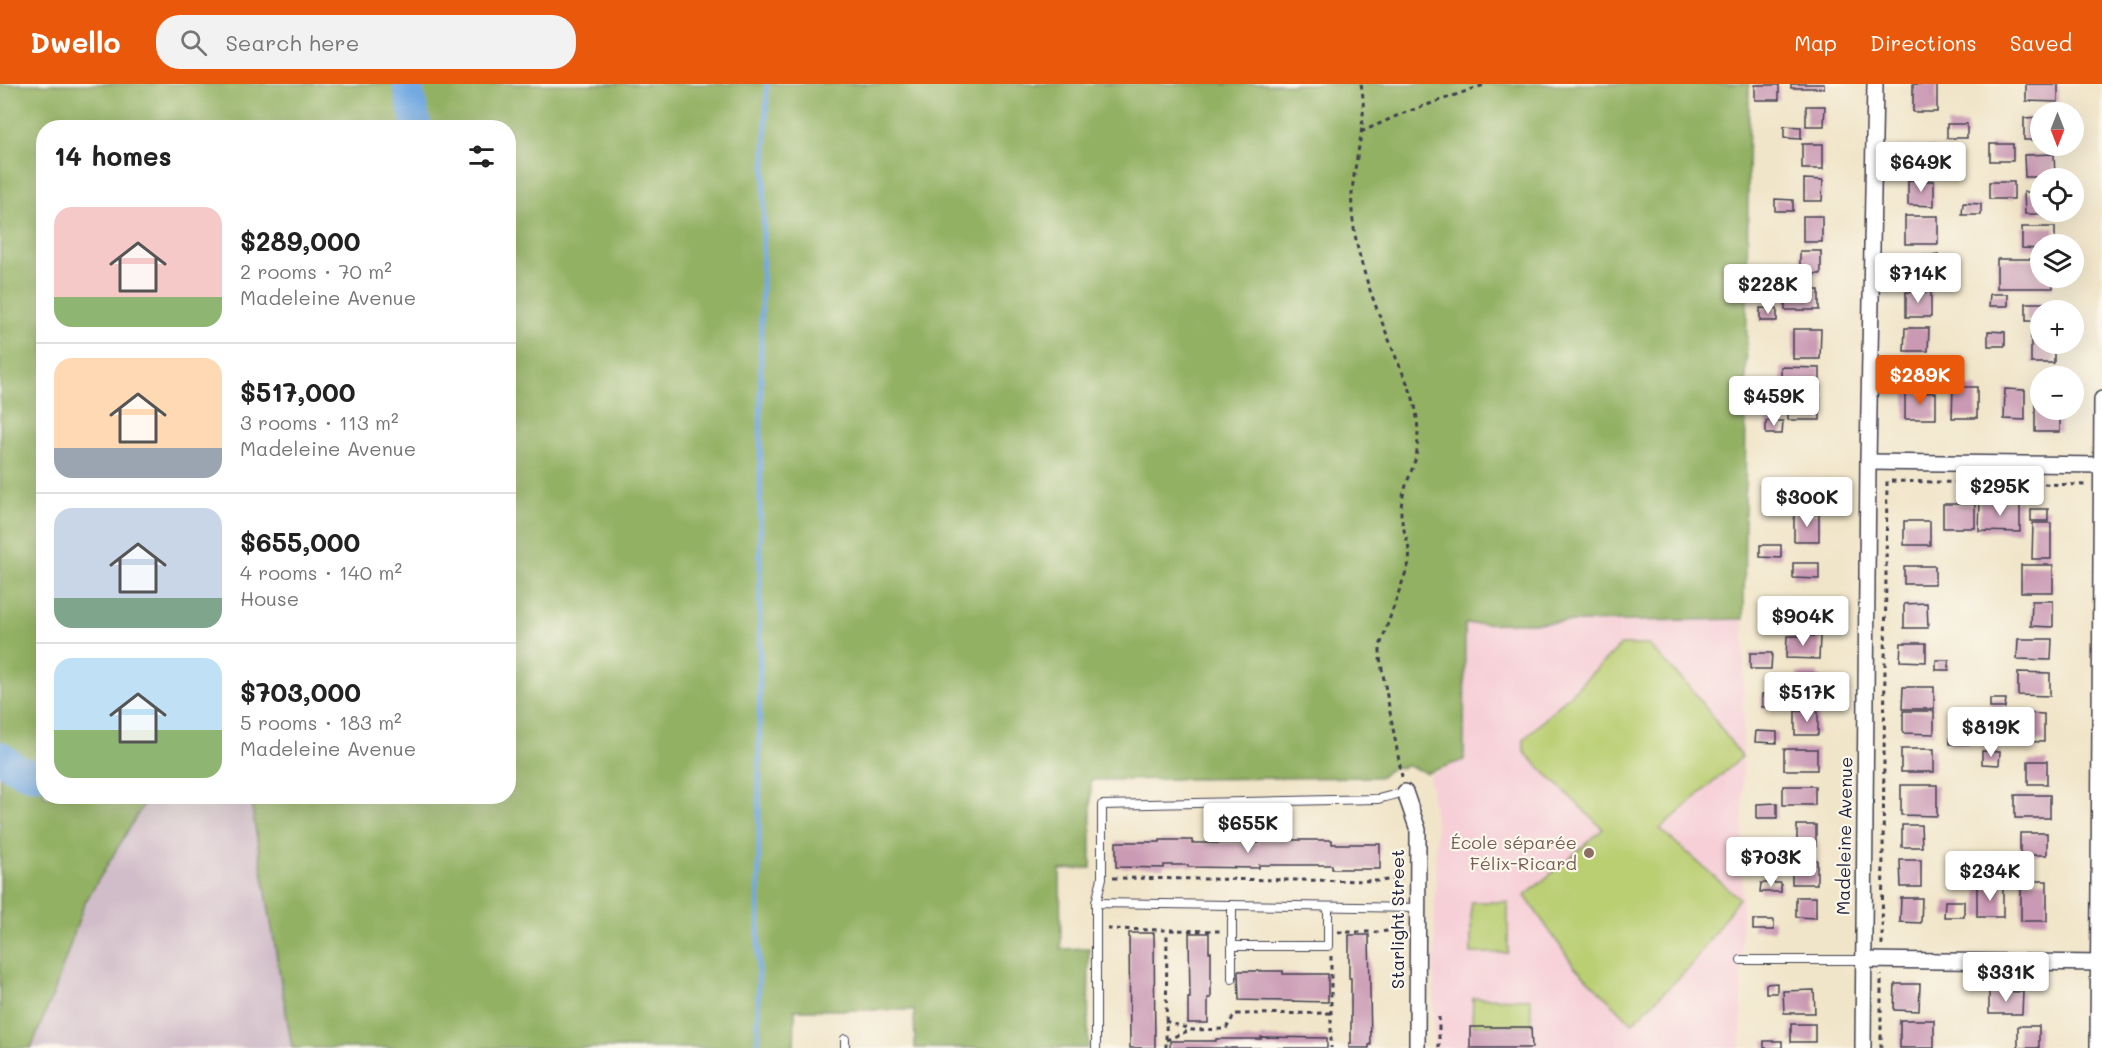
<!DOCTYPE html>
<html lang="en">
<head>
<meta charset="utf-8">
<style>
  body { margin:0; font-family:Mali,sans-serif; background:#f2f2f2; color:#222; height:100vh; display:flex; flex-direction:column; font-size:22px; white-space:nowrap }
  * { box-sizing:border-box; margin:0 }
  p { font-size:20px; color:#767676 }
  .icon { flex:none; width:33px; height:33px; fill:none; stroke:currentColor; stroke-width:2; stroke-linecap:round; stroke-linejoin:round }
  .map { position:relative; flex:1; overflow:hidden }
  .sheet { position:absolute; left:36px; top:36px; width:480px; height:684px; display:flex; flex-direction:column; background:#fff; border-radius:24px; box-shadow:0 6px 24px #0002 }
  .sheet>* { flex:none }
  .needle { width:39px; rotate:180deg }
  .buttons { position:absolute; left:2030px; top:18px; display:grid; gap:12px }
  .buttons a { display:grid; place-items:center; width:54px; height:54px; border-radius:50%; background:#fff; box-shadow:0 6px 24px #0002; font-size:30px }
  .price { position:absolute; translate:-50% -51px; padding:0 14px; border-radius:6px; background:#fff; color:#222; font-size:20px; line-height:39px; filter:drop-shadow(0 2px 3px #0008) }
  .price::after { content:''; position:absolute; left:50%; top:36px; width:18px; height:14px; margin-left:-9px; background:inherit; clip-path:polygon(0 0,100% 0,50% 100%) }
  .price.active { background:#ea580c; color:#fff }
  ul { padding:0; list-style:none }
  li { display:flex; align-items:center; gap:18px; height:150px; padding:0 18px }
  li+li { border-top:2px solid #e0e0e0 }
  li span { display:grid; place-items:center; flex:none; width:168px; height:120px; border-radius:18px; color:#555 }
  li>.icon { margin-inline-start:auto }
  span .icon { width:72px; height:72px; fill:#fffc; stroke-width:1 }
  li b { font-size:26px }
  h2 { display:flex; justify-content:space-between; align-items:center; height:72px; padding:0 18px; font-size:26px }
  header { display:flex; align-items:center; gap:36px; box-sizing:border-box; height:84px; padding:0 30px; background:#ea580c; color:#fff }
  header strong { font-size:28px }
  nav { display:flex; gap:33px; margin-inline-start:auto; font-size:21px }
  .search { width:420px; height:54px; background:#f2f2f2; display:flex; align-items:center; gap:15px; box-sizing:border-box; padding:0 21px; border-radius:24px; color:#767676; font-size:22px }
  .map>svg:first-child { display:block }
</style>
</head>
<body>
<header>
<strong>Dwello</strong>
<div class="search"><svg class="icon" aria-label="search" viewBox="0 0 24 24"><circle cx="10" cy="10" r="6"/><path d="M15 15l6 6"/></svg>Search here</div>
<nav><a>Map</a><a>Directions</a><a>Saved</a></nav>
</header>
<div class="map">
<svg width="2102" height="964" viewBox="0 0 2102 964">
  <rect width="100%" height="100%" fill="#fbf7ec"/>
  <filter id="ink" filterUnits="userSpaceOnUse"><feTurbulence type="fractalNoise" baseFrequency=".0167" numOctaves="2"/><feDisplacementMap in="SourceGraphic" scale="12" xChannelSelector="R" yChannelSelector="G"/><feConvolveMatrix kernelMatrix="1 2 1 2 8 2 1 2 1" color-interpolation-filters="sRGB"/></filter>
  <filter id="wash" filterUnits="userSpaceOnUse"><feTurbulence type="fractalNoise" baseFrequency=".008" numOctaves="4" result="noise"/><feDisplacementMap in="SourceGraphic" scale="24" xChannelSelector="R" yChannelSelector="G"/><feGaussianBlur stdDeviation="1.35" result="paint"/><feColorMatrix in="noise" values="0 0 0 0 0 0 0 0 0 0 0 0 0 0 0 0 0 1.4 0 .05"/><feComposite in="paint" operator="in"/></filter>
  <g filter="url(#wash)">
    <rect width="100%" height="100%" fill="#f1e5c9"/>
    <polygon fill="#f6cfd7" points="1744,535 1741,964 1433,964 1436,743 1429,691 1464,676 1465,540"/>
    <polygon fill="#d1bdc9" points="148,713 250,713 292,964 31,964 54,908 84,820"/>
    <g fill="#bace72" stroke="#6e7856" stroke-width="1.5">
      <polygon points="1621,561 1649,561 1694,608 1742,673 1660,745 1739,814 1690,883 1632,939 1574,882 1525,812 1603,745 1524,668 1524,655"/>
      <rect x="1471" y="818" width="37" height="51"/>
      <polygon points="1473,914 1531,915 1531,941 1472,941"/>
    </g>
    <polygon fill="#93b164" stroke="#5a6a50" stroke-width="1.5" points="0,0 1749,0 1744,535 1465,540 1464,676 1427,689 1408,682 1389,686 1381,693 1091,696 1091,784 1060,786 1061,865 1089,864 1088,964 915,964 914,926 795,926 794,964 292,964 250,713 508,712 508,44 44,44 44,712 148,713 84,820 54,908 31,964 0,964"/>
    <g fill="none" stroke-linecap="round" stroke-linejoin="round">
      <polyline stroke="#72a9e1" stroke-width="5" points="758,964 761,243 767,0"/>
      <g stroke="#72a9e1" stroke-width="30">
        <polyline points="407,0 417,44"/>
        <path d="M0 672C14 684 24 692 44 691"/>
      </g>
    </g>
    <g id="blocks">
      <g fill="#ca9ab4">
        <rect x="1791" y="0" width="33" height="4"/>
        <rect x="1913" y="0" width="24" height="28"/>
        <polygon points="2026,0 2058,0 2058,18 2026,17"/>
        <rect x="1755" y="1" width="24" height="15"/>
        <polygon points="1806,22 1825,22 1824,42 1806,42"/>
        <polygon points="2040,33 2040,56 2024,56 2024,34"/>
        <rect x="1947" y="40" width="20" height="14"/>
        <polygon points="1784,42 1801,43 1801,55 1784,54"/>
        <rect x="1802" y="60" width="21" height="25"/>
        <rect x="1990" y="60" width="23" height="17"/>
        <rect x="1904" y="63" width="30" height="27"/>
        <polygon points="2054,70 2055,93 2025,93 2024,71"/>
        <polygon points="1804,95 1823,96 1822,117 1804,117"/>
        <polygon points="1908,96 1934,97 1934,122 1908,121"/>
        <rect x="1989" y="98" width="25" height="17"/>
        <polygon points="2024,108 2040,108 2040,128 2055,128 2055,130 2025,130"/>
        <polygon points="1775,115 1793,116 1793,127 1775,127"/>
        <polygon points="1963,119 1981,120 1981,131 1962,131"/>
        <rect x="1803" y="132" width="19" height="26"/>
        <rect x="1905" y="132" width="33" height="28"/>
        <polygon points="2022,143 2055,143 2055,160 2040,160 2040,165 2022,164"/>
        <rect x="1800" y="167" width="21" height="23"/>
        <polygon points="1938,171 1939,199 1905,199 1905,172"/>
        <polygon points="1997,175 2040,175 2040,194 2053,194 2053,204 1997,204"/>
        <polygon points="1756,187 1776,188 1775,201 1755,200"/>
        <rect x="1785" y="206" width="34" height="20"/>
        <rect x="1906" y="208" width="25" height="25"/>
        <polygon points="1990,210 2008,210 2008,222 1989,222"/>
        <polygon points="2026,219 2054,219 2054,226 2040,226 2040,237 2026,237"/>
        <polygon points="1760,224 1777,225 1777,237 1760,237"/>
        <polygon points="1905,244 1929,244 1928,267 1904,267"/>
        <polygon points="1793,245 1821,245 1820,275 1793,275"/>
        <polygon points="1988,247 2005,248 2005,262 1988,262"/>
        <polygon points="2031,247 2040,247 2040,260 2054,260 2054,279 2031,279"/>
        <polygon points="1903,282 1933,283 1933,300 1903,300"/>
        <polygon points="1781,283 1820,284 1820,308 1781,308"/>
        <polygon points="1953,303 1977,303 1977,334 1952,334"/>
        <polygon points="2005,305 2025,306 2025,336 2004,335"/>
        <polygon points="1905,308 1936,309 1936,335 1905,335"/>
        <rect x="1788" y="313" width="32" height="23"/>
        <polygon points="2035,316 2040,316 2040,326 2060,326 2060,348 2035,348"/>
        <polygon points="1766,337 1783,337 1782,350 1766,350"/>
        <polygon points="1980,417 2020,418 2020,448 1979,447"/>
        <rect x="1943" y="420" width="32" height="24"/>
        <rect x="2031" y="425" width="17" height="12"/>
        <rect x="1794" y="430" width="25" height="27"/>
        <rect x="1904" y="437" width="26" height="24"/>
        <polygon points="2033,439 2051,439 2051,475 2032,475"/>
        <polygon points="1760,461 1781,461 1781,474 1760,473"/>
        <polygon points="1793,479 1819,479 1819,495 1793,494"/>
        <rect x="2021" y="481" width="32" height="27"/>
        <rect x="1904" y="482" width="31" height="18"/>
        <rect x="1798" y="516" width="24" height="26"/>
        <polygon points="2032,517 2053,517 2053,543 2031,542"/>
        <polygon points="1927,519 1928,544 1904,544 1904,520"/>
        <polygon points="1787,552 1820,552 1819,575 1786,574"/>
        <polygon points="2018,555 2052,555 2051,576 2017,575"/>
        <polygon points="1901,559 1926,559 1926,578 1900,577"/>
        <polygon points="1750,569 1772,569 1771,585 1750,585"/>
        <rect x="1936" y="576" width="13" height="10"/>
        <polygon points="2018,588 2050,589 2050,612 2018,611"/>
        <polygon points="1797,589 1818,589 1818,611 1797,610"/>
        <polygon points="1903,603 1934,603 1934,625 1902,625"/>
        <rect x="1762" y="610" width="19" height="13"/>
        <polygon points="1990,615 2006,615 2005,624 1990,624"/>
        <rect x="1795" y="627" width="23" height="24"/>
        <polygon points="1903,627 1934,627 1934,650 1903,649"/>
        <polygon points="2015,629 2044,630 2044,658 2015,657"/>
        <polygon points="1950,646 1969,646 1970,660 1950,660"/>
        <polygon points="1756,647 1777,648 1777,659 1755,658"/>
        <rect x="1784" y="665" width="33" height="21"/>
        <rect x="1901" y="665" width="33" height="23"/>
        <polygon points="1982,667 2000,668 1999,681 1982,680"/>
        <rect x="2028" y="677" width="19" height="23"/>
        <polygon points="1901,701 1937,701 1937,732 1901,731"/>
        <rect x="1783" y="702" width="32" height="19"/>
        <rect x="2015" y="711" width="35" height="23"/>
        <polygon points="1777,719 1777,734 1757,734 1757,720"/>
        <rect x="1797" y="741" width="19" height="21"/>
        <polygon points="1902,741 1921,741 1922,763 1902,763"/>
        <rect x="2020" y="749" width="27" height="22"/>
        <polygon points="1160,756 1192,756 1192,759 1259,759 1259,756 1332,756 1332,760 1380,760 1380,785 1332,785 1332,781 1259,781 1259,784 1188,783 1188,781 1164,781 1164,784 1116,783 1116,758 1160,758"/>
        <rect x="1792" y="776" width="25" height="24"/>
        <polygon points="1900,776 1921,776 1921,803 1901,803"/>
        <rect x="2021" y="797" width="26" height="40"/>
        <polygon points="1761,799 1781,799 1781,808 1760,808"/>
        <rect x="1977" y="802" width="26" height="31"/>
        <polygon points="1796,813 1816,813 1816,834 1796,833"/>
        <polygon points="1901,814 1922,814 1921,839 1900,838"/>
        <polygon points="1945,817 1964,817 1964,833 1944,833"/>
        <rect x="1753" y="836" width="21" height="10"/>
        <polygon points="1129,849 1154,849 1155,964 1130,964"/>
        <polygon points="1189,849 1209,849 1209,868 1211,868 1211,914 1208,914 1208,939 1188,939 1188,914 1190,914"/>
        <polygon points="1349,851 1369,851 1371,961 1369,961 1369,964 1349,964 1349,959 1351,959 1351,894 1349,894"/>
        <polygon points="1238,887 1283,887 1283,890 1328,890 1328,918 1239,916"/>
        <polygon points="1777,899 1777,909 1766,909 1766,900"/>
        <polygon points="1895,900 1920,900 1919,927 1894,926"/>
        <polygon points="1814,906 1815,929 1784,929 1783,907"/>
        <polygon points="1989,907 2023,908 2022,930 1989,930"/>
        <rect x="1900" y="936" width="34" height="28"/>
        <rect x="1791" y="940" width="24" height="18"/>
        <rect x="2018" y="942" width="21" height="22"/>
        <polygon points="1470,943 1531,943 1532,964 1470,964"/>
        <polygon points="1261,953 1327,954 1327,964 1170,964 1170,957 1216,957 1216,955 1261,955"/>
        <rect x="1764" y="957" width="18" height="7"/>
      </g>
    </g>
  </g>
  <g filter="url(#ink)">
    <use href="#blocks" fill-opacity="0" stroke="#413f50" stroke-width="1.5"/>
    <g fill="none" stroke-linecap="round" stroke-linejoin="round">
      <defs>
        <g id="lane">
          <polyline points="1096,819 1102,794 1102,721 1378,715 1405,708"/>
          <polyline points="1232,821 1232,862 1328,862 1328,823"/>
          <polyline points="1232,862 1232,895"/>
          <polyline points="1741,876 1863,876"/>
          <polyline points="845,964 845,955"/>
          <polyline points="1096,964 1096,819 1418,824"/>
        </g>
        <g id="street">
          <polyline points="1868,378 2102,381"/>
          <polyline points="1405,708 1418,746 1417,964"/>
          <polyline points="1863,876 2102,879"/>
          <polyline points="1863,964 1868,378 1875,0"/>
          <polyline points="2098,964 2102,315"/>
        </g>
      </defs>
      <use href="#lane" stroke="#413f50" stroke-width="10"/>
      <use href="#street" stroke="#413f50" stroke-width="18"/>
      <g stroke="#413f50" stroke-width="3" stroke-dasharray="4.5 4.5" stroke-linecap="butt">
        <path d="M1361 0C1370 42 1349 86 1352 127 1356 178 1377 225 1395 271 1402 289 1413 308 1416 327 1418 340 1419 359 1416 373 1411 391 1402 406 1401 425 1400 444 1412 460 1409 479L1380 562V574L1402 693"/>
        <polyline points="1361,48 1401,30 1487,0"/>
        <polyline points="1113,794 1381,797 1402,794"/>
        <polyline points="1107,845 1221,847"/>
        <polyline points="1338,848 1379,848 1402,845"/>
        <polyline points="1882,861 1887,397 2088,401"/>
        <polyline points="1331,872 1331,964"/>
        <polyline points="1165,937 1192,946 1226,945 1235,930 1332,929"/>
        <polyline points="1166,956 1190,946"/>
        <polyline points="1166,964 1167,847"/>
        <polyline points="1439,964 1439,933"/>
        <polyline points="1881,964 1881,891"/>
      </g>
      <use href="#lane" stroke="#fff" stroke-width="8"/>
      <use href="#street" stroke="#fff" stroke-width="15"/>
    </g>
  </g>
  <circle fill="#8d6e63" stroke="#fbf7ec" stroke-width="2" cx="1589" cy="769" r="6"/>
  <g text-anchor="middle" stroke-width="4.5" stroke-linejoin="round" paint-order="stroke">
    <g font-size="18" fill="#22223b" stroke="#fbf7ec">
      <text transform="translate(1845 752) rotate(-89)" y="6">Madeleine Avenue</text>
      <text transform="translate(1398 835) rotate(-90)" y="6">Starlight Street</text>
    </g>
    <g font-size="18" fill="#785e54" stroke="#fbf7ec" text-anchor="end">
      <text x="1577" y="765">École séparée<tspan x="1577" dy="21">Félix-Ricard</tspan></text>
    </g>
  </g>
</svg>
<div class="buttons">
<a><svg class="needle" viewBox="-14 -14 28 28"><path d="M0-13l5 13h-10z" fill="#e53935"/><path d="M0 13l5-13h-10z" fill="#767676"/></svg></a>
<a><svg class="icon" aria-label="locate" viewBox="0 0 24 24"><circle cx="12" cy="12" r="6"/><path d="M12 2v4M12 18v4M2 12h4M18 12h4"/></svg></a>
<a><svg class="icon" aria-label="layers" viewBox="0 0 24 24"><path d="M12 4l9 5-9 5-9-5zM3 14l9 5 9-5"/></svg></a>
<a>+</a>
<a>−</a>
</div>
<b class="price" style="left:1921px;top:109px">$649K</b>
<b class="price" style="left:1918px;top:220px">$714K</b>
<b class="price" style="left:1768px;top:231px">$228K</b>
<b class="price active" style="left:1920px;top:322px">$289K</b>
<b class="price" style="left:1774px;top:343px">$459K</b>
<b class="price" style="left:2000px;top:433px">$295K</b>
<b class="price" style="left:1807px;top:444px">$300K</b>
<b class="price" style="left:1803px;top:563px">$904K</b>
<b class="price" style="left:1807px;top:639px">$517K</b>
<b class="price" style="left:1991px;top:674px">$819K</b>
<b class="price" style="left:1248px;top:770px">$655K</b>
<b class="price" style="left:1771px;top:804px">$703K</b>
<b class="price" style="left:1990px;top:818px">$234K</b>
<b class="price" style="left:2006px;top:919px">$331K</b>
<section class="sheet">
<h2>14 homes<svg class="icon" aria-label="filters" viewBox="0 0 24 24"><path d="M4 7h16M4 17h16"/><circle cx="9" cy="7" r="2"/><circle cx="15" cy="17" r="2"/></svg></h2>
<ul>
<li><span style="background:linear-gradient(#f6c9c9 75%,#8fb573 0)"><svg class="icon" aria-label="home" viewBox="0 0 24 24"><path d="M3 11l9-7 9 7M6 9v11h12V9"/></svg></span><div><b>$289,000</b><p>2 rooms · 70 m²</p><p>Madeleine Avenue</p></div></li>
<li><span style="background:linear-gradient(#ffd9b3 75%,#9aa5b1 0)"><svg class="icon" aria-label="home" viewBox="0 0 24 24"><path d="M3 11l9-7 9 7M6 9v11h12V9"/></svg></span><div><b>$517,000</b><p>3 rooms · 113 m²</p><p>Madeleine Avenue</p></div></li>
<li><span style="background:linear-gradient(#c9d6e8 75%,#7fa58c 0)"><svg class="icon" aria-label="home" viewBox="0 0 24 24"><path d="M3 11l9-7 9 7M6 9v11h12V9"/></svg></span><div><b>$655,000</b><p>4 rooms · 140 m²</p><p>House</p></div></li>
<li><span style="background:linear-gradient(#bfe0f5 60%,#8fb573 0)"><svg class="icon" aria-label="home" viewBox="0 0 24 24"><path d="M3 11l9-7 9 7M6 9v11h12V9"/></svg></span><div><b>$703,000</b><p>5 rooms · 183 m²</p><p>Madeleine Avenue</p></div></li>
</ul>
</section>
</div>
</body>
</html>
